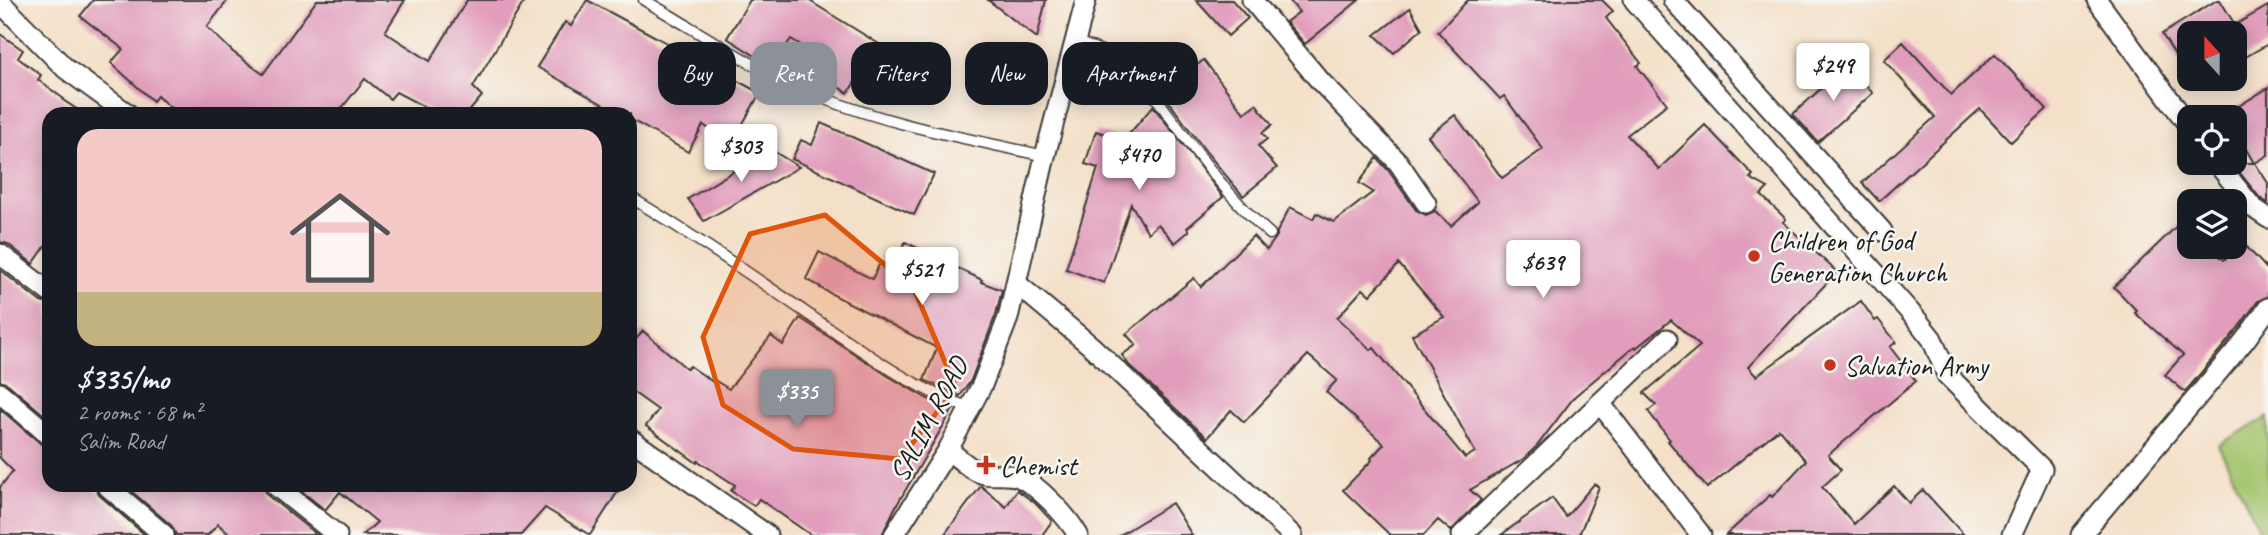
<!DOCTYPE html>
<html lang="en">
<head>
<meta charset="utf-8">
<style>
  body { margin:0; font-family:Caveat,sans-serif; background:#20242c; color:#f1f3f6; height:100vh; display:flex; flex-direction:column; font-size:26px; white-space:nowrap }
  * { box-sizing:border-box; margin:0 }
  p { font-size:23px; color:#9ea1a6 }
  .icon { flex:none; width:38px; height:38px; fill:none; stroke:currentColor; stroke-width:2; stroke-linecap:round; stroke-linejoin:round }
  .map { position:relative; flex:1; overflow:hidden }
  .side { position:absolute; left:42px; top:107px; width:595px; height:385px; display:flex; flex-direction:column; background:#171b24; border-radius:21px; box-shadow:0 4px 18px #0003 }
  .side>* { flex:none }
  .guide { position:absolute; left:658px; top:42px; width:665px; height:63px; display:flex; gap:14px }
  .needle { width:46px; rotate:339deg }
  .tools { position:absolute; left:2177px; top:21px; display:grid; gap:14px }
  .tools a { display:grid; place-items:center; width:70px; height:70px; border-radius:14px; background:#171b24; box-shadow:0 4px 18px #0003; font-size:35px }
  .price { position:absolute; translate:-50% -60px; padding:0 16px; border-radius:7px; background:#fff; color:#222; font-size:23px; line-height:46px; filter:drop-shadow(0 2px 4px #0008) }
  .price::after { content:''; position:absolute; left:50%; top:42px; width:21px; height:16px; margin-left:-10px; background:inherit; clip-path:polygon(0 0,100% 0,50% 100%) }
  .price.active { background:#8c9099; color:#fff }
  ul { padding:0; list-style:none }
  li { display:grid; align-content:center; gap:14px; height:371px; padding:0 35px }
  li+li { border-top:2px solid #363941 }
  li span { display:grid; place-items:center; height:217px; border-radius:21px; color:#555 }
  li>.icon { margin-inline-start:auto }
  span .icon { width:126px; height:126px; fill:#fffc; stroke-width:1 }
  li b { font-size:30px }
  .pill { padding:0 24px; border-radius:21px; background:#171b24; box-shadow:0 4px 18px #0003; font-size:24px; line-height:63px }
  .pill.active { background:#8c9099; color:#fff }
  .map>svg:first-child { display:block }
</style>
</head>
<body>
<div class="map">
<svg width="2268" height="535" viewBox="0 0 2268 535">
  <rect width="100%" height="100%" fill="#f6f6f2"/>
  <filter id="ink" filterUnits="userSpaceOnUse"><feTurbulence type="fractalNoise" baseFrequency=".0143" numOctaves="2"/><feDisplacementMap in="SourceGraphic" scale="14" xChannelSelector="R" yChannelSelector="G"/><feConvolveMatrix kernelMatrix="1 2 1 2 8 2 1 2 1" color-interpolation-filters="sRGB"/></filter>
  <filter id="wash" filterUnits="userSpaceOnUse"><feTurbulence type="fractalNoise" baseFrequency=".00686" numOctaves="4" result="noise"/><feDisplacementMap in="SourceGraphic" scale="28" xChannelSelector="R" yChannelSelector="G"/><feGaussianBlur stdDeviation="1.57" result="paint"/><feColorMatrix in="noise" values="0 0 0 0 0 0 0 0 0 0 0 0 0 0 0 0 0 1.4 0 .05"/><feComposite in="paint" operator="in"/></filter>
  <g filter="url(#wash)">
    <rect width="100%" height="100%" fill="#f4e0c8"/>
    <polygon fill="#a2c36b" stroke="#5f7044" stroke-width="2" points="2268,417 2268,535 2262,535 2218,445"/>
    <g id="blocks">
      <g fill="#e19dbb" fill-rule="evenodd">
        <polygon points="93,0 228,0 207,27 233,52 263,74 317,0 405,0 385,32 430,61 467,0 525,0 473,87 482,96 467,114 438,114 396,92 390,99 365,79 337,114 178,114 157,96 153,101 111,63 123,49 80,16"/>
        <polygon points="587,0 760,93 732,143 703,125 688,152 630,119 630,114 620,114 537,67 565,22 571,26"/>
        <polygon points="750,0 808,0 879,44 848,93 819,75 828,62 791,39 784,49 779,46 768,64 727,38"/>
        <polygon points="988,0 1046,0 1037,38"/>
        <polygon points="1196,0 1232,0 1248,18 1228,36"/>
        <polygon points="1289,0 1359,0 1305,44 1286,22 1299,12"/>
        <path d="M1468 0H1602L1613 11 1606 18 1641 63 1637 66 1667 104 1627 135 1659 169 1705 125 1753 175 1750 178 1768 188 1761 195 1786 219 1783 222 1837 272 1748 367 1756 376 1861 301 1875 321 1878 319 1896 342 1890 347 1916 381 1828 455 1841 470 1822 487 1854 524 1894 486 1909 503 1923 490 1964 535H1726L1770 495 1772 497 1806 461 1779 429 1707 488 1668 441 1670 440 1648 411 1656 405 1644 393 1700 346 1671 320 1636 348 1635 346 1575 396 1537 446 1523 459 1470 490 1481 500 1451 531 1438 520 1424 535H1390L1343 490 1372 460 1371 458 1384 444 1326 392 1337 380 1308 355 1244 422 1231 410 1207 438 1129 365 1122 355 1136 345 1126 334 1194 278 1201 287 1253 236 1267 250 1277 236V232L1290 207 1313 219 1316 213 1334 222 1373 192 1359 183 1377 158 1388 170 1416 210 1426 215 1435 211 1451 226 1478 202 1428 136 1455 115 1502 178 1543 149 1504 96 1500 99 1438 32ZM1399 264 1444 317 1412 335 1475 452 1465 458 1374 348 1371 350 1337 318 1363 289 1370 295Z"/>
        <polygon points="2217,0 2220,0 2235,25 2268,6 2268,44 2235,63 2235,33 2189,33 2189,78 2162,34"/>
        <polygon points="1410,8 1422,29 1394,53 1375,35"/>
        <polygon points="0,34 23,50 18,58 41,75 38,80 64,99 63,100 84,114 49,114 49,241 33,264 8,244 0,242"/>
        <polygon points="1903,42 1951,95 1995,54 2047,109 2011,142 1980,109 1879,201 1862,183 1935,117 1884,60"/>
        <polygon points="1204,60 1244,113 1256,104 1272,125 1262,133 1267,139 1258,146 1277,168 1243,196 1207,153 1161,91"/>
        <polygon points="1847,65 1873,93 1818,142 1793,114"/>
        <polygon points="2268,88 2268,155 2255,163 2268,183 2268,203 2260,198 2232,163 2254,163 2235,130 2235,117 2227,117 2226,114"/>
        <polygon points="1153,106 1223,197 1187,228 1189,231 1175,243 1158,224 1148,233 1131,204 1104,283 1066,269 1098,168 1085,164 1096,131 1124,140"/>
        <polygon points="821,123 934,174 914,215 792,159 801,140 812,145"/>
        <polygon points="770,149 799,167 704,221 688,199"/>
        <polygon points="2189,214 2189,247 2210,247 2224,260 2243,243 2268,270 2268,296 2258,301 2235,332 2185,392 2165,375 2183,355 2135,313 2137,311 2114,287"/>
        <polygon points="905,242 982,280 981,282 1002,290 996,314 971,380 960,396 924,380 937,348 820,288 821,287 806,279 819,252 872,279 880,263 892,269"/>
        <polygon points="0,270 41,302 49,304 49,419 8,384 0,381"/>
        <polygon points="800,318 888,376 926,398 953,409 895,508 882,535 811,535 759,499 754,506 731,491 735,485 698,461 697,463 646,426 658,410 630,390 630,346 643,331 687,369 690,366 713,382 714,380 729,389 771,336 783,345"/>
        <polygon points="0,409 41,444 49,447 49,485 94,485 98,494 145,535 0,535 0,487 13,471 0,458"/>
        <polygon points="1594,484 1599,487 1579,535 1501,535 1552,498 1566,517"/>
        <polygon points="124,485 263,485 267,495 317,535 230,535 218,524 208,535 176,535 172,526"/>
        <polygon points="294,485 622,485 590,535 545,508 521,535 363,535 377,522 340,492 325,510"/>
        <polygon points="981,486 1006,507 1017,490 1035,503 1052,521 1042,535 944,535"/>
        <polygon points="1172,503 1192,535 1120,535"/>
      </g>
    </g>
  </g>
  <g filter="url(#ink)">
    <use href="#blocks" fill-opacity="0" stroke="#3c3936" stroke-width="2"/>
    <g fill="none" stroke-linecap="round" stroke-linejoin="round">
      <defs>
        <g id="service">
          <path d="M644 0C703 34 759 73 823 98 894 126 971 139 1045 156"/>
          <path d="M1075 42C1099 49 1120 57 1139 75 1180 128 1219 190 1270 234"/>
          <path d="M630 197C694 236 756 278 818 321 866 353 915 390 970 408"/>
        </g>
        <g id="minor">
          <polyline points="1252,0 1321,82 1398,162 1426,203"/>
          <polyline points="1634,0 1917,320 1932,339 1947,375 2042,469 2012,535"/>
          <polyline points="1673,0 1882,231"/>
          <polyline points="2097,0 2189,126"/>
          <polyline points="0,2 66,69 128,114"/>
          <polyline points="2217,163 2252,207 2268,218"/>
          <polyline points="0,254 49,292"/>
          <polyline points="1016,283 1091,346 1292,535"/>
          <polyline points="0,393 49,435"/>
          <polyline points="1600,403 1701,535"/>
          <polyline points="630,439 767,535"/>
          <path d="M948 450C959 458 972 472 985 474 997 476 1007 473 1019 477 1039 486 1067 516 1078 535"/>
          <polyline points="106,485 164,535"/>
          <polyline points="275,485 337,535"/>
          <polyline points="894,535 948,450 982,385 1008,318 1045,156 1086,0"/>
          <polyline points="1462,535 1667,339"/>
          <polyline points="2081,535 2245,340 2268,308"/>
        </g>
      </defs>
      <use href="#service" stroke="#3c3936" stroke-width="13"/>
      <use href="#minor" stroke="#3c3936" stroke-width="23"/>
      <use href="#service" stroke="#fff" stroke-width="10"/>
      <use href="#minor" stroke="#fff" stroke-width="19"/>
    </g>
  </g>
  <path fill="#de560d" fill-opacity="0.2" stroke="#de560d" stroke-width="5" stroke-linejoin="round" d="M825 215 914 289 956 388 900 459 793 449 723 405 703 337 750 234Z"/>
  <g fill="#c8321e" stroke="#f6f6f2" stroke-width="2.5">
    <circle cx="1754" cy="256" r="7"/>
    <circle cx="1830" cy="365" r="7"/>
    <path d="M982.5 454.5h7v7h7v7h-7v7h-7v-7h-7v-7h7z"/>
  </g>
  <g text-anchor="middle" stroke-width="5" stroke-linejoin="round" paint-order="stroke">
    <g font-size="28" fill="#1c1c1c" stroke="#f6f6f2" text-anchor="start">
      <text x="1768" y="250">Children of God<tspan x="1768" dy="32">Generation Church</tspan></text>
      <text x="1844" y="375">Salvation Army</text>
      <text x="1000" y="475">Chemist</text>
    </g>
    <g font-size="28" fill="#1c1c1c" stroke="#f6f6f2">
      <text transform="translate(928 419) rotate(-62)" y="10">SALIM ROAD</text>
    </g>
  </g>
</svg>
<div class="tools">
<a><svg class="needle" viewBox="-14 -14 28 28"><path d="M0-13l5 13h-10z" fill="#e53935"/><path d="M0 13l5-13h-10z" fill="#9ea1a6"/></svg></a>
<a><svg class="icon" aria-label="locate" viewBox="0 0 24 24"><circle cx="12" cy="12" r="6"/><path d="M12 2v4M12 18v4M2 12h4M18 12h4"/></svg></a>
<a><svg class="icon" aria-label="layers" viewBox="0 0 24 24"><path d="M12 4l9 5-9 5-9-5zM3 14l9 5 9-5"/></svg></a>
</div>
<b class="price" style="left:1833px;top:103px">$249</b>
<b class="price" style="left:741px;top:184px">$303</b>
<b class="price" style="left:1139px;top:192px">$470</b>
<b class="price" style="left:1543px;top:300px">$639</b>
<b class="price" style="left:922px;top:307px">$521</b>
<b class="price active" style="left:797px;top:429px">$335</b>
<div class="guide">
<a class="pill">Buy</a>
<a class="pill active">Rent</a>
<a class="pill">Filters</a>
<a class="pill">New</a>
<a class="pill">Apartment</a>
</div>
<section class="side">
<ul>
<li><span style="background:linear-gradient(#f6c9c9 75%,#c2b280 0)"><svg class="icon" aria-label="home" viewBox="0 0 24 24"><path d="M3 11l9-7 9 7M6 9v11h12V9"/></svg></span><div><b>$335/mo</b><p>2 rooms · 68 m²</p><p>Salim Road</p></div></li>
</ul>
</section>
</div>
</body>
</html>
